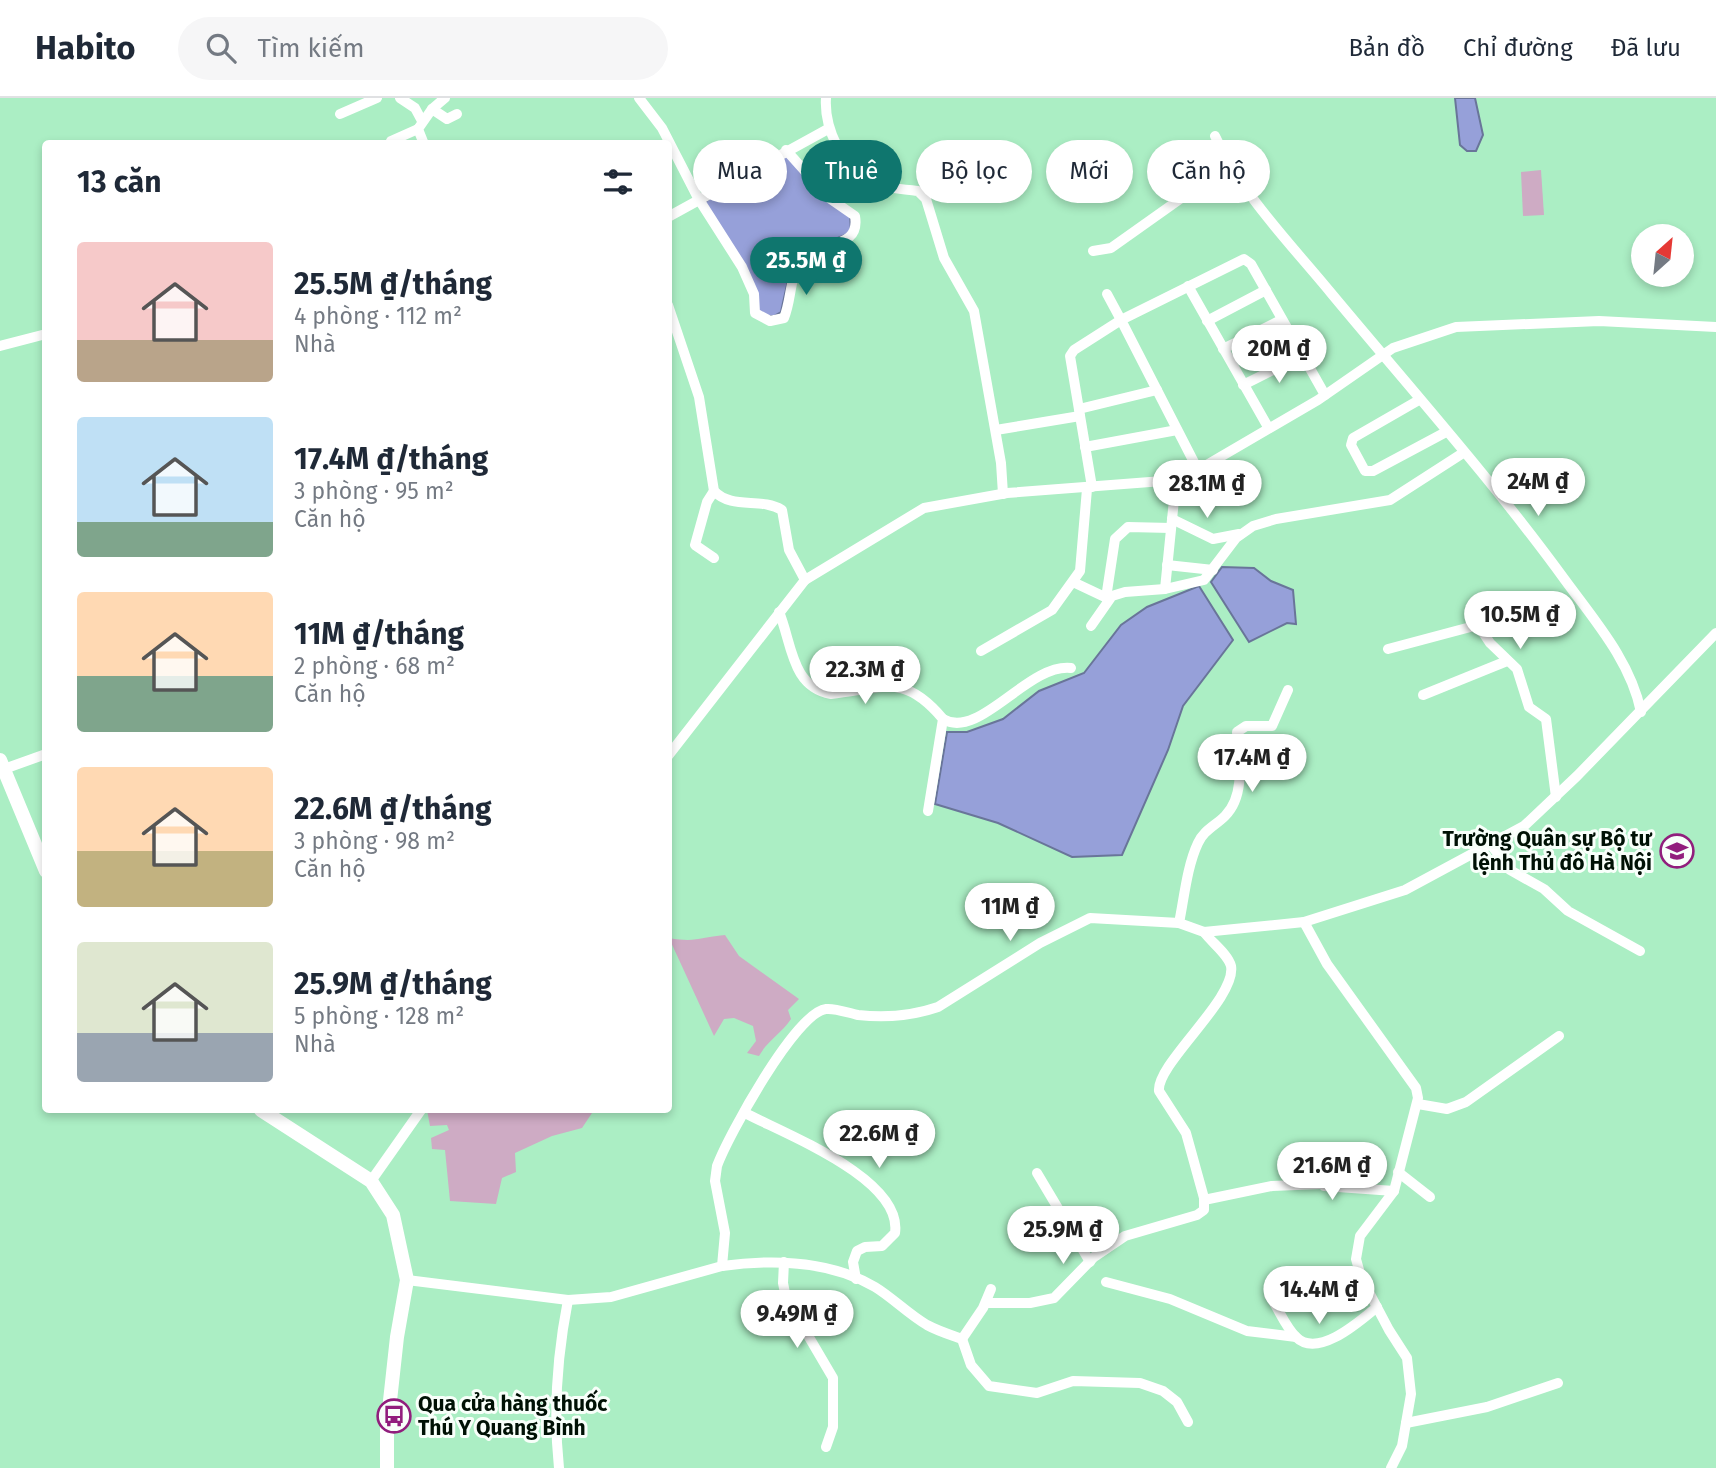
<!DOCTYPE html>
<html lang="vi">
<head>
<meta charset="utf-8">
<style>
  body { margin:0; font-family:"Fira Sans",sans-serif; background:#f6f6f7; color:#1f2937; height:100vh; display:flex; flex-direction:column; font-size:26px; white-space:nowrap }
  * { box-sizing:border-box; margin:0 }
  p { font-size:23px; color:#747a83 }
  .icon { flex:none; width:38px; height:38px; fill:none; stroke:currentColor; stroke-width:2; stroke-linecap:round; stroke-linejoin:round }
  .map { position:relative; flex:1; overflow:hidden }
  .drawer { position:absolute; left:42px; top:42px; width:630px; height:973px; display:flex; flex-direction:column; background:#fff; border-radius:7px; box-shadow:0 4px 10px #0003 }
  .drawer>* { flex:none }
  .hud { position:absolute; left:693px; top:42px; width:665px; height:63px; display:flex; gap:14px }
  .needle { width:46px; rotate:27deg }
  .tools { position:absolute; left:1631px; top:126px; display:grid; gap:14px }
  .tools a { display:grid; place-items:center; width:63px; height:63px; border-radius:50%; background:#fff; box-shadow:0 4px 10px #0003; font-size:35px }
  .price { position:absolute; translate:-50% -60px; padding:0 16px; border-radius:24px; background:#fff; color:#222; font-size:23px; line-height:46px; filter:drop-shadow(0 2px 4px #0008) }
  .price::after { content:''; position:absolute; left:50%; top:42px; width:21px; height:16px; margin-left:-10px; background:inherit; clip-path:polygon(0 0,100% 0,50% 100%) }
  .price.active { background:#0f766e; color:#fff }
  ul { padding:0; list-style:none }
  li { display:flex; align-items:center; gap:21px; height:175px; padding:0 35px }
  li span { display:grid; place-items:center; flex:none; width:196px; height:140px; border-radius:7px; color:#555 }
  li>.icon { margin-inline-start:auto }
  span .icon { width:84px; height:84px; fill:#fffc; stroke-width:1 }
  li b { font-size:30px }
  h2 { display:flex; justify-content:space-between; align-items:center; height:84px; padding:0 35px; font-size:30px }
  .pill { padding:0 24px; border-radius:32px; background:#fff; box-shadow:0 4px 10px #0003; font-size:24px; line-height:63px }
  .pill.active { background:#0f766e; color:#fff }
  header { display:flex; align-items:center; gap:42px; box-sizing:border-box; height:98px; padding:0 35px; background:#fff; border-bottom:2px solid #e0e1e3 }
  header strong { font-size:33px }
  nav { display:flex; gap:38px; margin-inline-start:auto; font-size:24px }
  .search { width:490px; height:63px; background:#f6f6f7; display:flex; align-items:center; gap:18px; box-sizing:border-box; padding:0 24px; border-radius:38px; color:#747a83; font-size:26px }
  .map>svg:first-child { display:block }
</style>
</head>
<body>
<header>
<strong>Habito</strong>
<div class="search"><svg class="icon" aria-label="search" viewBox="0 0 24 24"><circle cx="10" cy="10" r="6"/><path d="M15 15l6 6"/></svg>Tìm kiếm</div>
<nav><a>Bản đồ</a><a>Chỉ đường</a><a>Đã lưu</a></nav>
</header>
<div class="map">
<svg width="1716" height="1370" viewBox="0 0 1716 1370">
  <rect width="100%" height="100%" fill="#abeec4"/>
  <g fill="#ceabc4">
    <polygon points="1541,72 1544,117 1523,118 1521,74"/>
    <path d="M725 837 739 858 799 901 788 912 791 921C781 936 767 943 759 958L747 955 756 943 753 928 734 920 724 921 714 938 669 840C697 845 699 839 725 837Z"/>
    <polygon points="427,1012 594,1012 582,1030 552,1038 515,1055 516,1074 502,1080 496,1106 450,1103 445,1052 432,1051 431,1040 449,1032 447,1027 430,1028"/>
  </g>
  <g fill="#96a0d9" stroke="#697599" stroke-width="2">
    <polygon points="1455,0 1475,0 1483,37 1476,53 1467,53 1460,47"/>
    <path d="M787 56 850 115 851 135C793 156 794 153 781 214L774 218H759L755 197 705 104 735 83 740 91 749 93 757 89 760 81 755 72Z"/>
    <polygon points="1222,469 1254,470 1271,483 1293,492 1296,526 1287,525 1249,544 1211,484"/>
    <polygon points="1199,488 1233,542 1183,608 1168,652 1122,757 1072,759 998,725 935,706 947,634 967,634 1003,621 1039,593 1084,575 1121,527 1147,509"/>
  </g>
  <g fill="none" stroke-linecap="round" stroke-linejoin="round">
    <g stroke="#fff" stroke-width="10">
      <polyline points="400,0 415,10 422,23"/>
      <path d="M639 0 662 30 698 100 742 169 754 196 755 215 770 223 784 220C792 201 789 178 802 162 818 141 861 153 855 118L829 100 786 52"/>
      <path d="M826 0C824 29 842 70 870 83 886 90 901 91 918 93L926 101 944 160 974 213 1001 365 1003 396"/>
      <polyline points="432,11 447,21 457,16"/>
      <polyline points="340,16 377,0"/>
      <path d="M1215 38C1242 97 1290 145 1331 195 1410 290 1493 383 1565 482 1595 523 1631 564 1641 614"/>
      <polyline points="391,43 418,31"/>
      <polyline points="424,46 418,31 432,11 445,0"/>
      <polyline points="668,119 828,31"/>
      <polyline points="1093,153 1111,150 1228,67"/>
      <polyline points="1188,188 1268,329"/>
      <path d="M668 207 699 299 714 393C732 412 761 399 782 412L789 452 805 482"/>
      <polyline points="1207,223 1266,192"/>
      <polyline points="0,248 46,236"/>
      <polyline points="1223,251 1281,222"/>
      <polyline points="1243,287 1301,258"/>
      <polyline points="1419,302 1353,340 1351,347 1365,373 1373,373 1446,334"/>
      <polyline points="1079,311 1157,292"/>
      <polyline points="996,332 1080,318"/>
      <polyline points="1085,349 1177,332"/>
      <polyline points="1198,372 1121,222 1244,161 1251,166 1325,297"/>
      <polyline points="1092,389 1070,258 1074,252 1121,222 1107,196"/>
      <polyline points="714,393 707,404 695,447 714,460"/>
      <polyline points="1172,421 1213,441 1239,436"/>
      <polyline points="1167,467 1213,472"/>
      <polyline points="1073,484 1109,501"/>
      <polyline points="1165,491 1176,382"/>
      <polyline points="1106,500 1115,441 1128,429 1171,430"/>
      <path d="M779 514C792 545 791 589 831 596 886 590 904 575 943 621L928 713"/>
      <polyline points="1091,528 1112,498 1125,494 1165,491 1204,482 1236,440 1253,428 1276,421 1390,402 1463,355"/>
      <polyline points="1388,551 1478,527 1490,545 1517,571 1529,609 1546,621 1556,699"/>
      <polyline points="981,553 1052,512 1080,473 1087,391"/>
      <polyline points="1423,597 1507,563"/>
      <path d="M943 621C979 643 1028 565 1071 570"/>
      <polyline points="668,658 805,482 924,410 1007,395 1176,382 1198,372 1318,302 1393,250 1456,229 1599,223 1716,229"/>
      <polyline points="4,671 46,656"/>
      <polyline points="1489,744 1510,772 1544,791 1568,813 1640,853"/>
      <polyline points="1304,824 1327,866 1416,990 1418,1000 1394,1093 1360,1138 1356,1161 1361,1179 1389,1232 1407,1260 1411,1296 1402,1348 1391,1370"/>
      <path d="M1179 825C1184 801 1187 768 1198 745 1204 732 1215 728 1225 718 1246 697 1239 661 1237 634L1246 628H1272L1288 592"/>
      <polyline points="1418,1006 1447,1011 1466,1004 1559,938"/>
      <path d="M745 1015C785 1036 903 1081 895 1135L882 1148 865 1149 857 1153 853 1164 856 1181"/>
      <polyline points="1323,1065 1321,1084 1324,1088 1394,1093"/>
      <polyline points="1398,1074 1430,1099"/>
      <polyline points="1037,1075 1090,1164"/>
      <polyline points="371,1083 421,1012"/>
      <polyline points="1204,1102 1272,1088 1322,1086"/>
      <polyline points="784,1164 783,1185 786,1200 833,1280 833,1329 826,1349"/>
      <path d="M722 1168C773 1161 829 1162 875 1189 893 1200 908 1216 927 1227 938 1233 951 1237 962 1241L971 1267 989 1288 1037 1295 1073 1283 1140 1285 1163 1293 1177 1304 1188 1324"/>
      <path d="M407 1182 568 1202 611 1199 722 1168 725 1135 715 1083 717 1068C728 1038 796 914 826 911 836 910 848 915 858 917 885 920 912 918 938 909L1040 845 1090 820 1179 825 1204 834 1304 824 1405 792 1524 728 1577 678 1716 535"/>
      <polyline points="1106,1184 1170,1201 1247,1233 1296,1239"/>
      <path d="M1269 1197C1278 1209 1285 1229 1296 1239 1318 1261 1360 1223 1377 1209"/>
      <path d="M986 1205H1030L1054 1200 1094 1159 1125 1138 1197 1117 1204 1112V1100L1186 1035 1159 993C1156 966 1237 900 1231 868 1228 856 1211 844 1204 834"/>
      <polyline points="962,1241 983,1210 991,1191"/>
      <polyline points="1406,1325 1487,1309 1558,1285"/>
      <path d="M559 1370C553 1313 557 1258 568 1202"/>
    </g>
    <g stroke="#fff" stroke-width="14">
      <polyline points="0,662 46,773"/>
      <polyline points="261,1012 371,1083 393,1117 407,1182 397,1239 387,1330 387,1370"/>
    </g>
  </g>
  <defs>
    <symbol id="university-ring" viewBox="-11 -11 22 22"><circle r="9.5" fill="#f8fffa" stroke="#911e7d" stroke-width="1.5"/><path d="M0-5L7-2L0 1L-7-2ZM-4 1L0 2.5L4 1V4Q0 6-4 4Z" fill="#911e7d"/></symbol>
    <symbol id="bus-ring" viewBox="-11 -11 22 22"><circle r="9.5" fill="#f8fffa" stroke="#911e7d" stroke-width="1.5"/><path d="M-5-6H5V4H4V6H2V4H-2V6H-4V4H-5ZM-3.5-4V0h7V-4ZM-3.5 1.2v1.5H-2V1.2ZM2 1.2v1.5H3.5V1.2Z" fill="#911e7d"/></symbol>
  </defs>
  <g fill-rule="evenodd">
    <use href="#university-ring" x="1658" y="734" width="38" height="38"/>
    <use href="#bus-ring" x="375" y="1299" width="38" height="38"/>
  </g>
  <g text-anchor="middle" stroke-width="6" stroke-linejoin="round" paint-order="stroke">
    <g font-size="21" font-weight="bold" fill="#001105" stroke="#f8fffa" text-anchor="end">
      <text x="1652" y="748">Trường Quân sự Bộ tư<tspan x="1652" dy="24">lệnh Thủ đô Hà Nội</tspan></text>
      <text x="418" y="1313" text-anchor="start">Qua cửa hàng thuốc<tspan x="418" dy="24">Thú Y Quang Bình</tspan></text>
    </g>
  </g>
</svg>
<div class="tools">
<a><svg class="needle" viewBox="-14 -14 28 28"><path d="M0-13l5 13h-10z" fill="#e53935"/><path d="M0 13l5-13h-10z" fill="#747a83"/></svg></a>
</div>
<b class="price active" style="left:806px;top:199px">25.5M ₫</b>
<b class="price" style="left:1279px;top:287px">20M ₫</b>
<b class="price" style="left:1538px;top:420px">24M ₫</b>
<b class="price" style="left:1207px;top:422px">28.1M ₫</b>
<b class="price" style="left:1520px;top:553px">10.5M ₫</b>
<b class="price" style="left:865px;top:608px">22.3M ₫</b>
<b class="price" style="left:1252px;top:696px">17.4M ₫</b>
<b class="price" style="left:1010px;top:845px">11M ₫</b>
<b class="price" style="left:879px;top:1072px">22.6M ₫</b>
<b class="price" style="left:1332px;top:1104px">21.6M ₫</b>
<b class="price" style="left:1063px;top:1168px">25.9M ₫</b>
<b class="price" style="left:1319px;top:1228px">14.4M ₫</b>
<b class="price" style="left:797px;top:1252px">9.49M ₫</b>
<div class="hud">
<a class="pill">Mua</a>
<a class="pill active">Thuê</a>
<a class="pill">Bộ lọc</a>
<a class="pill">Mới</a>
<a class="pill">Căn hộ</a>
</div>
<section class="drawer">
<h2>13 căn<svg class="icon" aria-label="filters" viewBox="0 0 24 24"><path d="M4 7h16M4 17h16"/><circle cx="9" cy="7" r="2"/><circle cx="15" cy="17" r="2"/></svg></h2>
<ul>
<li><span style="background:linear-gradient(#f6c9c9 70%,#b9a48a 0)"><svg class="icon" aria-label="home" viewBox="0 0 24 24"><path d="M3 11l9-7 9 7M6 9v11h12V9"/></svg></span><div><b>25.5M ₫/tháng</b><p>4 phòng · 112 m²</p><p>Nhà</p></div></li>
<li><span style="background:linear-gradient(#bfe0f5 75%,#7fa58c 0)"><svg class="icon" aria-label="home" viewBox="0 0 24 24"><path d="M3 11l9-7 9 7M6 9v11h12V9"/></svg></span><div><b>17.4M ₫/tháng</b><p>3 phòng · 95 m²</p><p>Căn hộ</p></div></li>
<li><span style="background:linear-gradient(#ffd9b3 60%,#7fa58c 0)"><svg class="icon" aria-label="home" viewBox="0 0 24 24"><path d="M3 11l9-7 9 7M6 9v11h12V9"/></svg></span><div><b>11M ₫/tháng</b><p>2 phòng · 68 m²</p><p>Căn hộ</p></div></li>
<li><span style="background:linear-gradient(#ffd9b3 60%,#c2b280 0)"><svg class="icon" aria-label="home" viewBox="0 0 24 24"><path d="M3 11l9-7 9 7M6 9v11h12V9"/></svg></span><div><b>22.6M ₫/tháng</b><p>3 phòng · 98 m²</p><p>Căn hộ</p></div></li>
<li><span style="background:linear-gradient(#dfe7d0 65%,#9aa5b1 0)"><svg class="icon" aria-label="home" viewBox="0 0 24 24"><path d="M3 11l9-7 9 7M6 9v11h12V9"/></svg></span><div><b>25.9M ₫/tháng</b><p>5 phòng · 128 m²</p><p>Nhà</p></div></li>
</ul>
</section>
</div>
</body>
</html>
